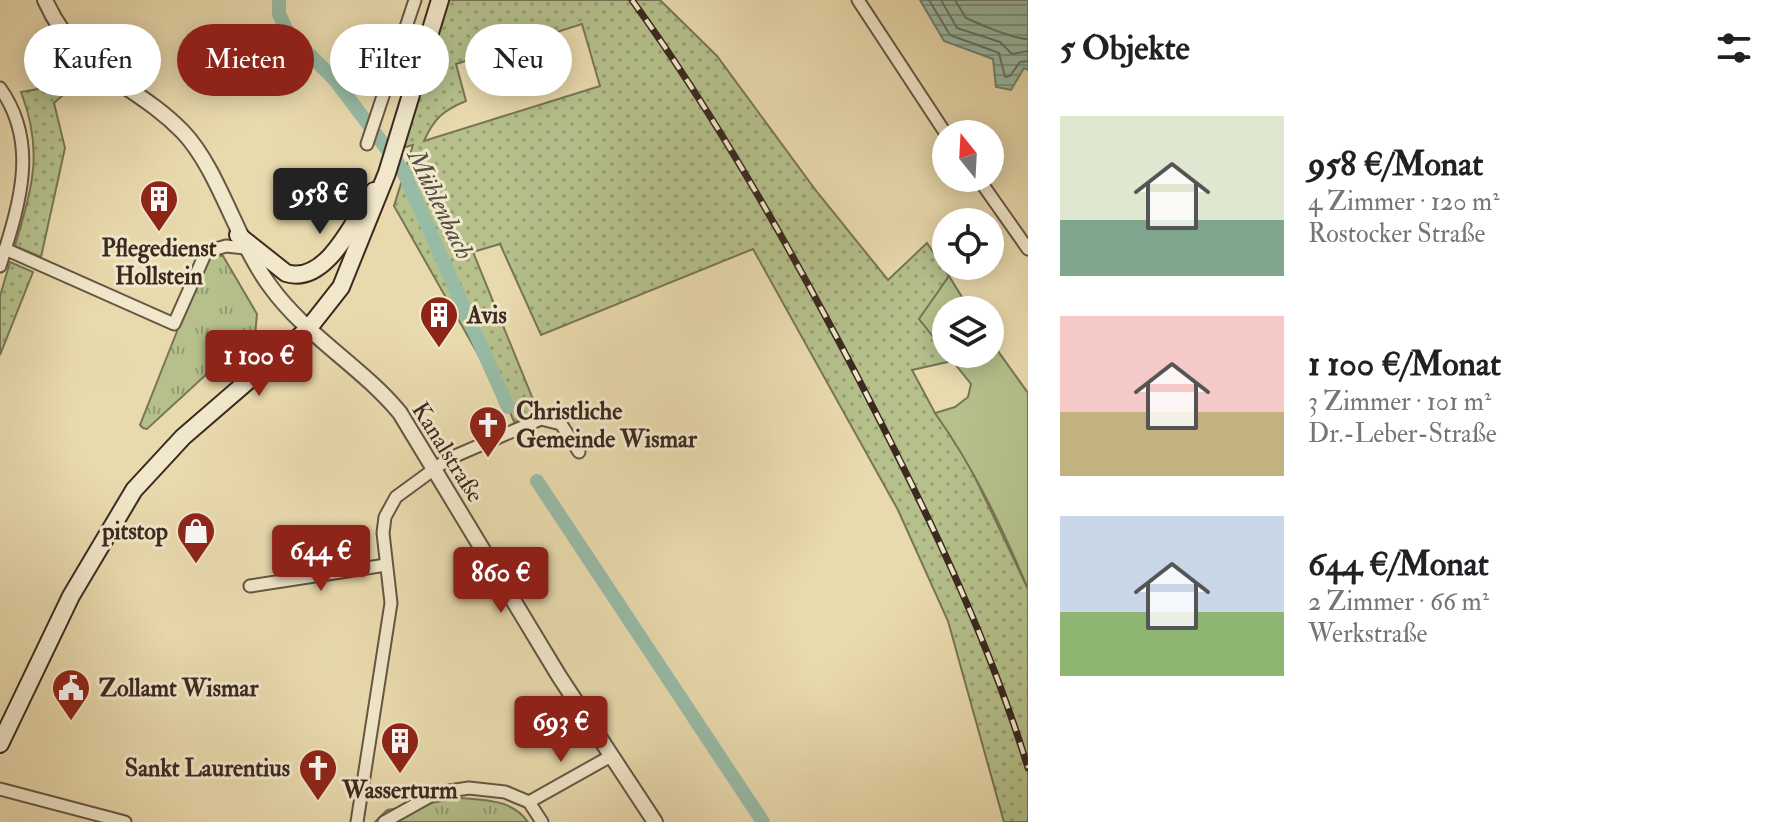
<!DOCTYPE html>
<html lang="de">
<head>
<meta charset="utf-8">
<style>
  body { margin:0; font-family:"IM FELL Double Pica",serif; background:#f6f6f6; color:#202124; height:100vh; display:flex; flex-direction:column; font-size:30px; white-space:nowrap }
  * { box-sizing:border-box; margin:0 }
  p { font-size:26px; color:#757577 }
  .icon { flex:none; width:44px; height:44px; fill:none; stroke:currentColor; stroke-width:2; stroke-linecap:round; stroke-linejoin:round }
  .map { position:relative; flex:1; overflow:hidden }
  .sheet { display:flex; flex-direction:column; background:#fff; width:760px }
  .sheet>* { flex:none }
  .banner { position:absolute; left:24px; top:24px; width:760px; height:72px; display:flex; gap:16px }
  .needle { width:52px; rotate:342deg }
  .fabs { position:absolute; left:932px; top:120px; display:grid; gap:16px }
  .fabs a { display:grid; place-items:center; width:72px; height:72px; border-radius:50%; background:#fff; box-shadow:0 4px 20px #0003; font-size:40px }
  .price { position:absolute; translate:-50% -68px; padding:0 18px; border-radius:8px; background:#8f2418; color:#fff; font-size:26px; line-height:52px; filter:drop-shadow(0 2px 4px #0008) }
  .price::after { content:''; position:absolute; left:50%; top:48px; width:24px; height:18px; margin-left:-12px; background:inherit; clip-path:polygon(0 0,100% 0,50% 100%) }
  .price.current { background:#222; color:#fff }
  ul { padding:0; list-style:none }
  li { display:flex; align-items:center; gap:24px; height:200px; padding:0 32px }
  li span { display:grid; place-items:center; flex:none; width:224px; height:160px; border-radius:0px; color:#555 }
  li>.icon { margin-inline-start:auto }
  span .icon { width:96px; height:96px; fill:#fffc; stroke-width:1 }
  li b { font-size:34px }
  h2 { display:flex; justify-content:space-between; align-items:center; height:96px; padding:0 32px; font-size:34px }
  .chip { padding:0 28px; border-radius:36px; background:#fff; box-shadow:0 4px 20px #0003; font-size:28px; line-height:72px }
  .chip.current { background:#8f2418; color:#fff }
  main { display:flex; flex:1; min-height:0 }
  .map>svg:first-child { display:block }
</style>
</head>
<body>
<main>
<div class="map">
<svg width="1028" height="822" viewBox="0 0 1028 822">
  <defs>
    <pattern id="grass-dots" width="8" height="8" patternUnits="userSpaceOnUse" patternTransform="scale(2)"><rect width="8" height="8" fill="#b5c08b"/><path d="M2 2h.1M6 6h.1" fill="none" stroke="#949c71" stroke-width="1.8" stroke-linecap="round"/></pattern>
    <pattern id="park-tufts" width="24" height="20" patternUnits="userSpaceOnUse" patternTransform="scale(2)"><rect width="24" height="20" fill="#b5c08b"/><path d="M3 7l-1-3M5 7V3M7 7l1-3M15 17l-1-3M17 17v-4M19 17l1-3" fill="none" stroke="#949c71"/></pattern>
    <pattern id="water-rules" width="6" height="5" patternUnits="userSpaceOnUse" patternTransform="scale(2)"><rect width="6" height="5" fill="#98bba6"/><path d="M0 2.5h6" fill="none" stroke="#7d9887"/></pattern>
  </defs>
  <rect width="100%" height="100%" fill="#e9daad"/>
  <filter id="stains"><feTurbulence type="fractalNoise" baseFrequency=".0025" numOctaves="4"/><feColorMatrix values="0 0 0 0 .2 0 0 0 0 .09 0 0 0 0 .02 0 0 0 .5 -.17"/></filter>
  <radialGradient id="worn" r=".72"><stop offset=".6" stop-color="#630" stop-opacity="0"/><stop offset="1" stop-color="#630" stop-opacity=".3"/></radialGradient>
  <g fill="url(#grass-dots)" stroke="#787556" stroke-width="2" fill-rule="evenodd">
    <path d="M440 0H660L717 56 817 192 888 280 927 243 949 276 920 319 952 361 912 370 935 413 963 452 1028 589V822H1004L948 621 898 510 753 249 541 335 500 244 473 252 541 419 517 429 508 407 394 206 413 145 394 150ZM582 24 600 86 424 141C434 118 444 110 466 101L456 64Z"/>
    <path d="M66 66 81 79 54 103 65 148 41 257 15 246C32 187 44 152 21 92L38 89Z"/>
    <polygon points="10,262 33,272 0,355 0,296"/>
  </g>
  <g fill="url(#park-tufts)" stroke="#787556" stroke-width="2">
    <polygon points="214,255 223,256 257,314 254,346 210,371 147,429 143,428 140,425 206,258"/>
    <path d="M461 798C486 800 513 800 528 822H375L387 810Z"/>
  </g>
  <g fill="#b5c08b" stroke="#787556" stroke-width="2">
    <polygon points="949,276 970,310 946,310 946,353 919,319"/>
    <path d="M990 340 1028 393V589C1002 527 974 468 935 413L955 407 968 397 971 384 947 354H990Z"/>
  </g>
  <polygon fill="url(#water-rules)" stroke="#738171" stroke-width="2" points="920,0 1028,0 1028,70 1024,68 1011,90 996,87 993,59 944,41"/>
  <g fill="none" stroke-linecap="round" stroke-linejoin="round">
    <g stroke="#6a7264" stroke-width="2">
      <polyline points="929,0 950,35 999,53 1005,77 1010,76 1020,62 1028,61"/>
      <polyline points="941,0 957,28 1000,42 1012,54 1028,51"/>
      <path d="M955 0 966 18C981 25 1014 39 1028 39"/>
    </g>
    <g stroke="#98bba6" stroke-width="14">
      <polyline points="279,0 279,14 288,33 335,80 402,169 508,407"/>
      <polyline points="537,481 763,822"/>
    </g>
    <defs>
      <g id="minor">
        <polyline points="858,0 946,134"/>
        <path d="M0 88C40 144 19 205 0 266"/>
        <polyline points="367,144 415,0"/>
        <polyline points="978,178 1028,249"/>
        <polyline points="5,249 174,324 206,252 226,246 245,248"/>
        <polyline points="250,586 386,565"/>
        <polyline points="0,789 125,822"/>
        <polyline points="529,802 611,756"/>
        <polyline points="357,822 391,603 383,533 385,517 396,497 448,459 541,419 561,424 579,452"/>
        <polyline points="384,822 436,793 469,788 505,792 529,802 542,822"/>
      </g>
      <path id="tertiary" d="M45 0C78 74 132 80 183 132 219 170 236 240 270 286 306 336 361 366 400 413L559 676 655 822"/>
      <g id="secondary">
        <path d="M238 235 286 273C327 286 355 218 374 191"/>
        <polyline points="0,744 71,596 134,490 183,437 308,329 341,287 387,173 440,0"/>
      </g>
    </defs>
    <use href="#minor" stroke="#665644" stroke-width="15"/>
    <use href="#tertiary" stroke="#665644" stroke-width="18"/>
    <use href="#secondary" stroke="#3b2a21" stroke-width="20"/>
    <use href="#minor" stroke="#f1e7ca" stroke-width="11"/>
    <use href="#tertiary" stroke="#f1e7ca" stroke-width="14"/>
    <use href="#secondary" stroke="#f1e7ca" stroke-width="16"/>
    <defs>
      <path id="rail" d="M632 0C717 118 789 246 856 374 922 502 986 631 1028 768"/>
    </defs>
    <use href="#rail" stroke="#3b2a21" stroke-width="7"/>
    <use href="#rail" stroke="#f1e7ca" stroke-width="4" stroke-dasharray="12" stroke-linecap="butt"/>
  </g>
  <defs>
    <symbol id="building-pin" viewBox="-11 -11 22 30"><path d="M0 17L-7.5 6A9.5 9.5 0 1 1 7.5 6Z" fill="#8f2418" stroke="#f1e7ca"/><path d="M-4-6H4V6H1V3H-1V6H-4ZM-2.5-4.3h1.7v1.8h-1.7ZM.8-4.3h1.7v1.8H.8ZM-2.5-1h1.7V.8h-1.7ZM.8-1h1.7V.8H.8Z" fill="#fff"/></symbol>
    <symbol id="church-pin" viewBox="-11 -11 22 30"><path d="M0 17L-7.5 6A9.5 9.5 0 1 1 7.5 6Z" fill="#8f2418" stroke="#f1e7ca"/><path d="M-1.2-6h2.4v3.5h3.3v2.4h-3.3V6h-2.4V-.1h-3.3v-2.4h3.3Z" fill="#fff"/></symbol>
    <symbol id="shop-pin" viewBox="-11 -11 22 30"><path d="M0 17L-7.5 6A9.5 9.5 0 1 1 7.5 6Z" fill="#8f2418" stroke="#f1e7ca"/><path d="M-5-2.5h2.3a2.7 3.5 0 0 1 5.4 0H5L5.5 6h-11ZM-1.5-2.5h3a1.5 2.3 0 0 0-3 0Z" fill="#fff"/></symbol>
    <symbol id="civic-pin" viewBox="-11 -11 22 30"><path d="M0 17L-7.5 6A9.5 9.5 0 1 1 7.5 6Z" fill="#8f2418" stroke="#f1e7ca"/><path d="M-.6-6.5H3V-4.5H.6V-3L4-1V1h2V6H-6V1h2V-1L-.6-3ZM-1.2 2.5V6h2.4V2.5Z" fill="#fff"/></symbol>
  </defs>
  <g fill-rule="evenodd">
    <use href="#building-pin" x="137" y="177" width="44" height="60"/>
    <use href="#building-pin" x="417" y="293" width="44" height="60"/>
    <use href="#church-pin" x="466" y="403" width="44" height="60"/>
    <use href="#shop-pin" x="174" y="509" width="44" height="60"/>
    <use href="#civic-pin" x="49" y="666" width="44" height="60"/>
    <use href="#building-pin" x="378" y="719" width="44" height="60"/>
    <use href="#church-pin" x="296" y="746" width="44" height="60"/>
  </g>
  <g text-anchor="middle" stroke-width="6" stroke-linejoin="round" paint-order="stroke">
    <g font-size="24" font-weight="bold" fill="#3b2a21" stroke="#f1e7ca" text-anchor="start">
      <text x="159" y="256" text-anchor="middle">Pflegedienst<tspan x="159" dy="28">Hollstein</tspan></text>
      <text x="467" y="323">Avis</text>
      <text x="516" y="419">Christliche<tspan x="516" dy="28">Gemeinde Wismar</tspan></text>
      <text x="168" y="539" text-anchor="end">pitstop</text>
      <text x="99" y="696">Zollamt Wismar</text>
      <text x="290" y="776" text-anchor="end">Sankt Laurentius</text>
      <text x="400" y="798" text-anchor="middle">Wasserturm</text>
    </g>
    <g font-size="24" fill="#3b2a21" stroke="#f1e7ca">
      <text transform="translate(448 452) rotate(58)" y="8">Kanalstraße</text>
    </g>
    <g font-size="26" font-style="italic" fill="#524e42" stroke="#f1e7ca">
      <text transform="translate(441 204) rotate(64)" y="9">Mühlenbach</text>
    </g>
  </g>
  <rect width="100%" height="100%" filter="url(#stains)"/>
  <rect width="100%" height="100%" fill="url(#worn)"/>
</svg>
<div class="fabs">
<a><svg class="needle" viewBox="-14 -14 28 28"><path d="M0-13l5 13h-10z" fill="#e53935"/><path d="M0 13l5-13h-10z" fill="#757577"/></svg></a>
<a><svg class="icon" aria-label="locate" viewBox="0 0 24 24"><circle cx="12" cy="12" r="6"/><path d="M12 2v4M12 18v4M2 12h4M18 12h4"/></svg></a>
<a><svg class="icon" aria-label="layers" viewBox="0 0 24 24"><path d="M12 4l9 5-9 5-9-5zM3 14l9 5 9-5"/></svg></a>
</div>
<b class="price current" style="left:320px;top:236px">958 €</b>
<b class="price" style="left:259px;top:398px">1 100 €</b>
<b class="price" style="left:321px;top:593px">644 €</b>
<b class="price" style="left:501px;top:615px">860 €</b>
<b class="price" style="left:561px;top:764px">693 €</b>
<div class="banner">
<a class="chip">Kaufen</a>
<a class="chip current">Mieten</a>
<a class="chip">Filter</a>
<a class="chip">Neu</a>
</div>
</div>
<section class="sheet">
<h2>5 Objekte<svg class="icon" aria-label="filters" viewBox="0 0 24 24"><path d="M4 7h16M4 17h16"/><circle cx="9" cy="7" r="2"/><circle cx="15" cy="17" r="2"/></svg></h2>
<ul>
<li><span style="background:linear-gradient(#dfe7d0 65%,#7fa58c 0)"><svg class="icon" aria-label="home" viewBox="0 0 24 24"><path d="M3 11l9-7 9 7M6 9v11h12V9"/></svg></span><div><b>958 €/Monat</b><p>4 Zimmer · 120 m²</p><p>Rostocker Straße</p></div></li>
<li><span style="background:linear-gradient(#f6c9c9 60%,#c2b280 0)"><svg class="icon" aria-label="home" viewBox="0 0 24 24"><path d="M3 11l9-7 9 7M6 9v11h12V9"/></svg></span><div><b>1 100 €/Monat</b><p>3 Zimmer · 101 m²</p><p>Dr.-Leber-Straße</p></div></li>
<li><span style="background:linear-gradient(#c9d6e8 60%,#8fb573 0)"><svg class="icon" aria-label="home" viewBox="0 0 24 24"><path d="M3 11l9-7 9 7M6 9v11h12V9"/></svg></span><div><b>644 €/Monat</b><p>2 Zimmer · 66 m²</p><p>Werkstraße</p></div></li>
</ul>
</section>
</main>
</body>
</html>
